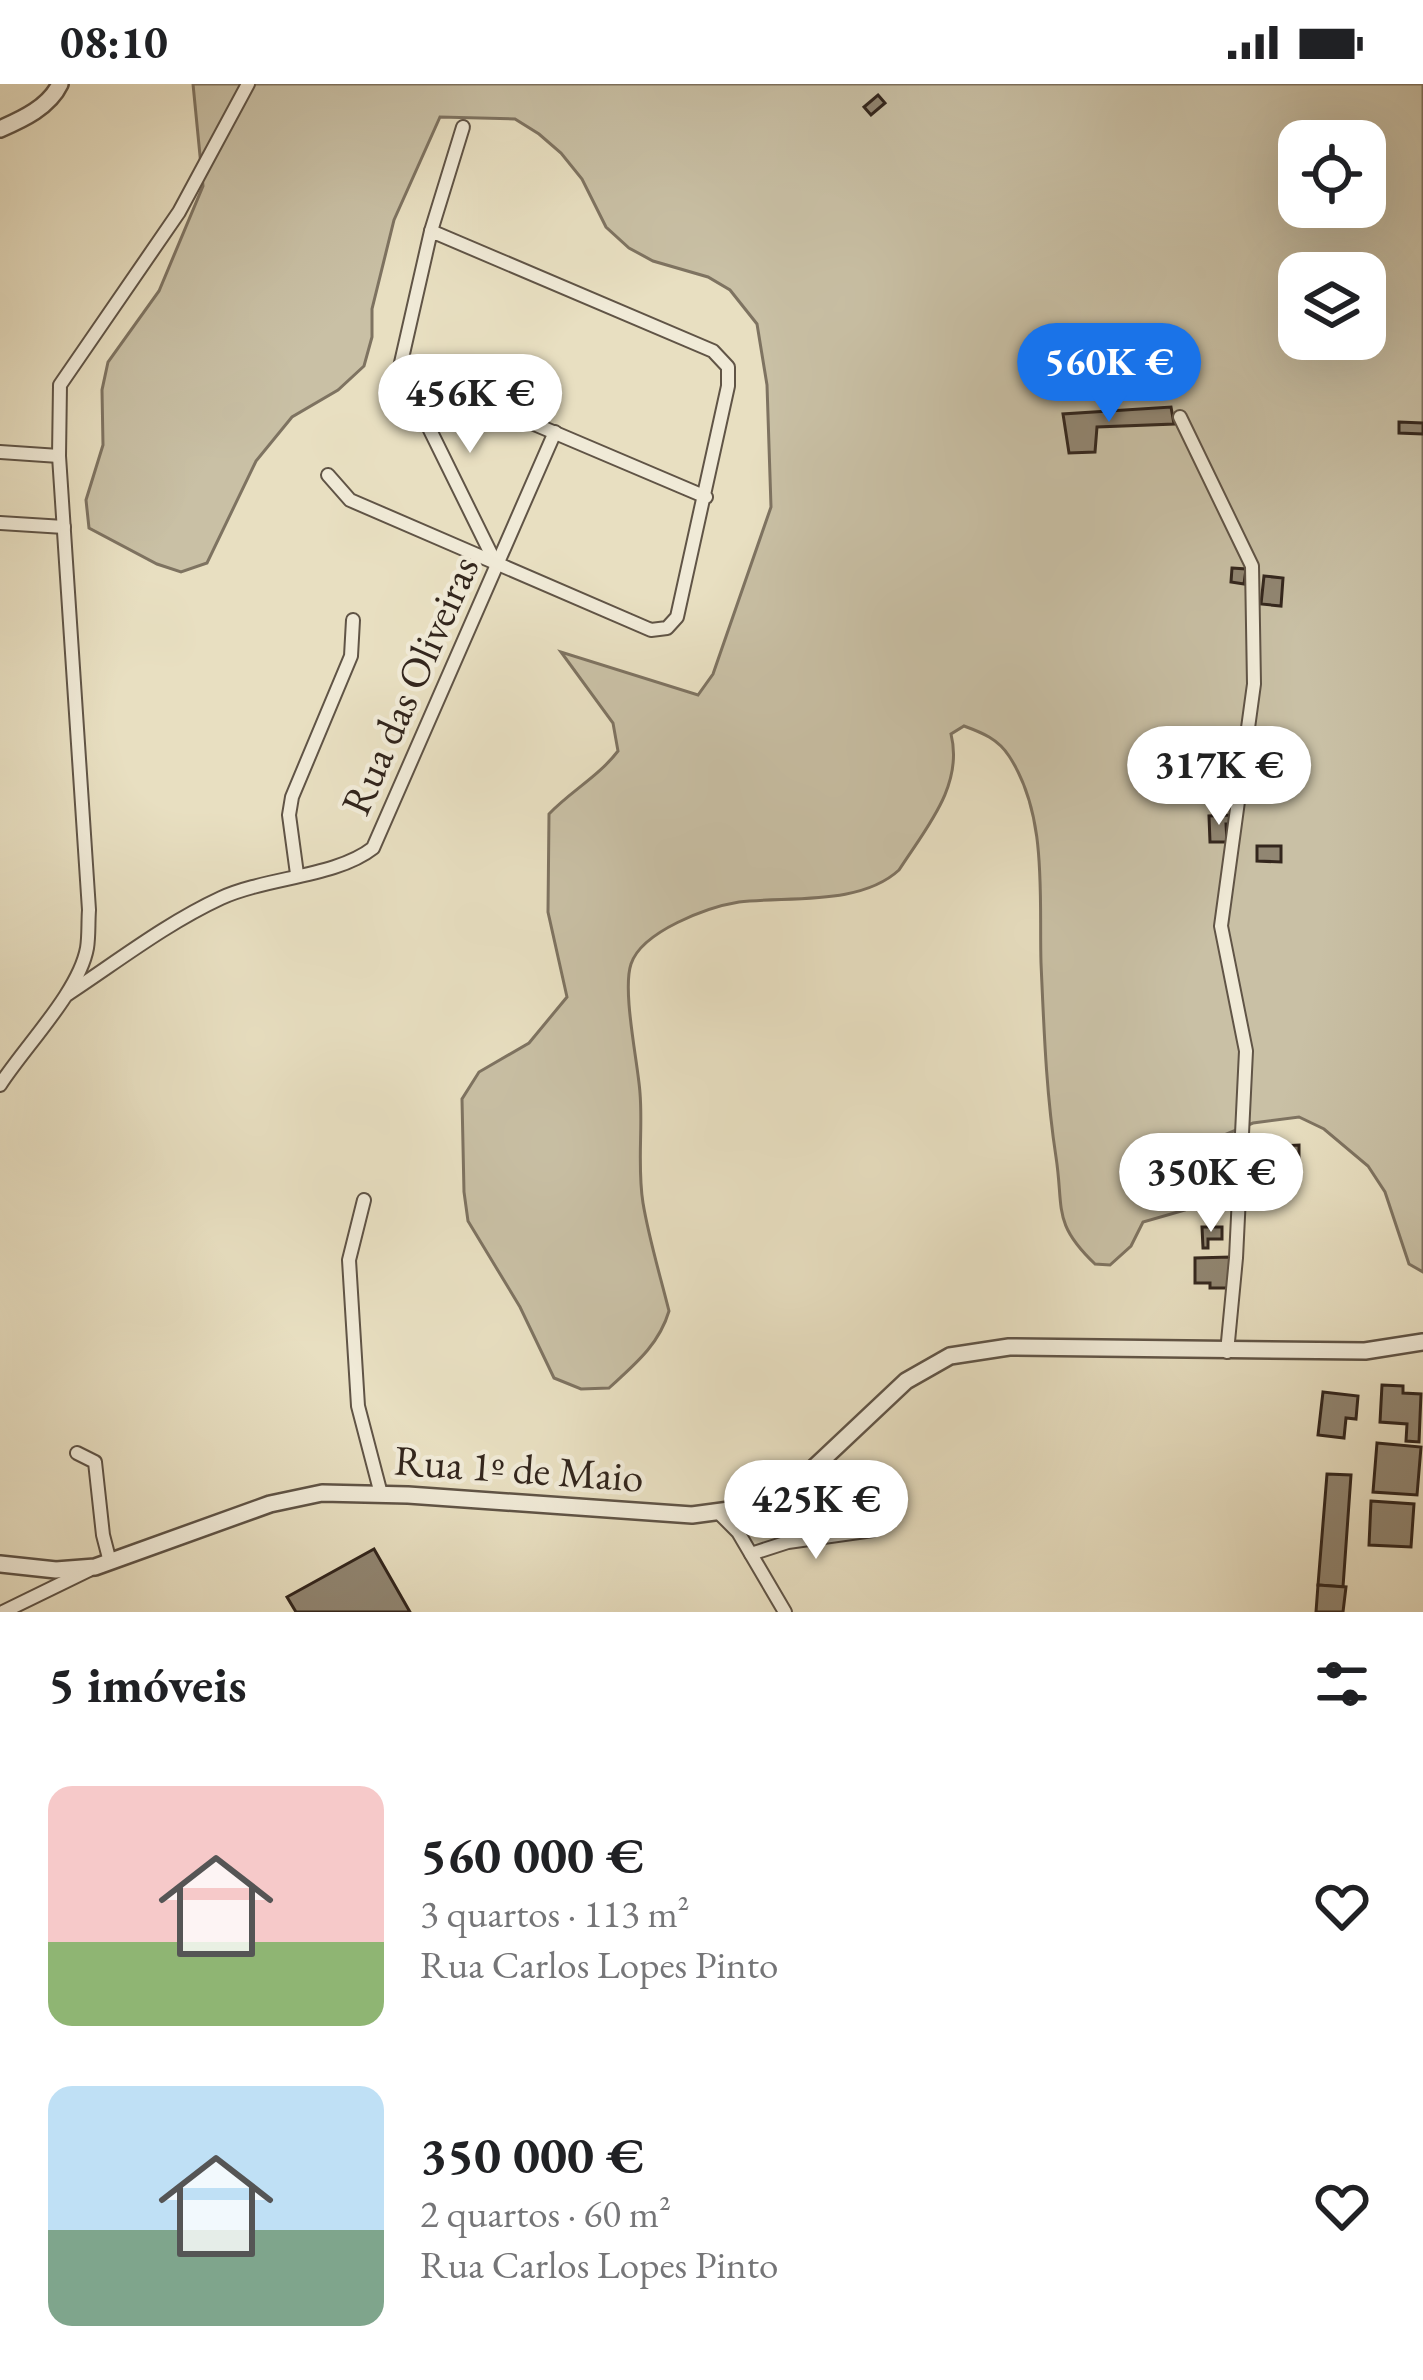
<!DOCTYPE html>
<html lang="pt">
<head>
<meta charset="utf-8">
<style>
  body { margin:0; font-family:"EB Garamond",serif; background:#f6f6f6; color:#202124; height:100vh; display:flex; flex-direction:column; font-size:45px; white-space:nowrap }
  * { box-sizing:border-box; margin:0 }
  p { font-size:39px; color:#757577 }
  .icon { flex:none; width:66px; height:66px; fill:none; stroke:currentColor; stroke-width:2; stroke-linecap:round; stroke-linejoin:round }
  .map { position:relative; height:1528px; overflow:hidden }
  .drawer { display:flex; flex-direction:column; background:#fff; flex:1 }
  .drawer>* { flex:none }
  .controls { position:absolute; left:1278px; top:36px; display:grid; gap:24px }
  .controls a { display:grid; place-items:center; width:108px; height:108px; border-radius:24px; background:#fff; box-shadow:0 12px 48px #0002; font-size:60px }
  .price { position:absolute; translate:-50% -102px; padding:0 27px; border-radius:42px; background:#fff; color:#222; font-size:39px; line-height:78px; filter:drop-shadow(0 3px 6px #0008) }
  .price::after { content:''; position:absolute; left:50%; top:72px; width:36px; height:27px; margin-left:-18px; background:inherit; clip-path:polygon(0 0,100% 0,50% 100%) }
  .price.current { background:#1a73e8; color:#fff }
  ul { padding:0; list-style:none }
  li { display:flex; align-items:center; gap:36px; height:300px; padding:0 48px }
  li span { display:grid; place-items:center; flex:none; width:336px; height:240px; border-radius:24px; color:#555 }
  li>.icon { margin-inline-start:auto }
  span .icon { width:144px; height:144px; fill:#fffc; stroke-width:1 }
  li b { font-size:51px }
  h2 { display:flex; justify-content:space-between; align-items:center; height:144px; padding:0 48px; font-size:51px }
  .status { display:flex; justify-content:space-between; align-items:center; height:84px; padding:0 60px; background:#fff; direction:ltr }
  .status svg { height:33px; fill:currentColor }
  .map>svg:first-child { display:block }
</style>
</head>
<body>
<div class="status"><b>08:10</b><svg viewBox="0 0 49 12"><path d="M0 12V9h3v3zM5 12V6h3v6zM10 12V3h3v9zM15 12V0h3v12zM26 1h20v11H26zM47 4h2v5h-2z"/></svg></div>
<div class="map">
<svg width="1423" height="1528" viewBox="0 0 1423 1528">
  <rect width="100%" height="100%" fill="#e8dfc1"/>
  <filter id="stains"><feTurbulence type="fractalNoise" baseFrequency=".00167" numOctaves="4"/><feColorMatrix values="0 0 0 0 .2 0 0 0 0 .09 0 0 0 0 .02 0 0 0 .5 -.17"/></filter>
  <radialGradient id="worn" r=".72"><stop offset=".6" stop-color="#630" stop-opacity="0"/><stop offset="1" stop-color="#630" stop-opacity=".3"/></radialGradient>
  <path fill="#c9c0a5" stroke="#7e7361" stroke-width="3" fill-rule="evenodd" d="M193 0H1423V1188L1409 1180 1385 1108 1368 1082 1324 1045 1299 1033 1253 1039 1224 1051 1213 1061 1185 1126 1143 1138 1131 1162 1110 1181 1095 1180C1052 1139 1064 1125 1056 1073 1046 1008 1044 945 1041 879 1039 812 1048 731 1009 672 998 655 983 649 964 642L951 650C964 702 925 745 899 786 860 822 788 812 739 818 708 823 642 847 631 880 622 907 638 979 640 1009 643 1045 637 1083 643 1119 649 1155 660 1191 669 1227 659 1261 634 1281 609 1304L581 1305 554 1294 520 1223 468 1137 464 1108 462 1015 479 988 529 959 567 913 548 828 549 730C571 707 598 693 618 667L613 639 561 568 698 611 713 590 771 423 767 301 757 240 730 206 708 193 653 177 629 164 606 143 582 95 561 69 539 50 515 35 440 33 394 136 372 225V253L364 282 338 306 292 333 256 377 207 479 181 488 157 480 89 444 86 416 103 361 102 306 108 278 159 207 203 102ZM1299 57H1365V123H1299ZM1299 189H1365V255H1299Z"/>
  <g fill="#918672" stroke="#33261d" stroke-width="3">
    <polygon points="878,11 885,19 871,31 864,23"/>
    <polygon points="1171,323 1174,340 1097,343 1095,368 1069,369 1063,330"/>
    <polygon points="1399,338 1423,339 1423,350 1399,349"/>
    <polygon points="1232,484 1246,485 1244,500 1231,498"/>
    <polygon points="1264,492 1283,494 1281,522 1261,520"/>
    <polygon points="1232,731 1232,740 1226,740 1227,758 1210,758 1209,732"/>
    <polygon points="1257,762 1281,762 1281,778 1257,777"/>
    <polygon points="1299,1061 1299,1077 1282,1078 1282,1062"/>
    <polygon points="1202,1143 1222,1143 1222,1155 1208,1155 1208,1164 1203,1164"/>
    <polygon points="1230,1173 1231,1204 1210,1204 1210,1199 1195,1199 1195,1174"/>
    <polygon points="1382,1301 1403,1302 1403,1309 1421,1310 1419,1358 1406,1357 1407,1340 1380,1338"/>
    <polygon points="1323,1308 1358,1312 1356,1335 1346,1334 1344,1354 1318,1351"/>
    <polygon points="1377,1359 1421,1363 1417,1411 1373,1408"/>
    <polygon points="1327,1390 1351,1391 1343,1503 1318,1501"/>
    <polygon points="1371,1417 1414,1420 1411,1463 1369,1461"/>
    <polygon points="374,1465 410,1528 296,1528 287,1513"/>
    <polygon points="1318,1501 1346,1503 1343,1528 1316,1528"/>
  </g>
  <g fill="none" stroke-linecap="round" stroke-linejoin="round">
    <defs>
      <g id="minor">
        <polyline points="431,147 463,43"/>
        <polyline points="400,285 497,482"/>
        <polyline points="1180,333 1252,482 1254,600 1221,842 1246,967 1236,1174 1227,1268"/>
        <polyline points="0,368 59,372"/>
        <polyline points="328,391 350,416 651,546 667,544 677,533 728,302 728,283 713,267 431,147 400,283 706,413"/>
        <polyline points="0,439 64,443"/>
        <polyline points="297,790 289,731 292,713 351,572 353,536"/>
        <path d="M68 910C118 877 167 839 221 814 267 793 336 793 373 764L555 348"/>
        <path d="M0 1001C25 962 79 908 87 864 89 852 88 839 89 826L59 372 60 301 179 128 248 0"/>
        <polyline points="364,1116 349,1176 358,1322 381,1410"/>
        <polyline points="77,1369 95,1378 103,1451 110,1478"/>
        <polyline points="719,1429 738,1448 785,1528"/>
        <polyline points="751,1470 788,1458 873,1446"/>
        <polyline points="3,1528 89,1486"/>
      </g>
      <g id="tertiary">
        <path d="M0 45C23 35 49 23 60 0"/>
        <polyline points="0,1480 56,1486 95,1483 270,1420 322,1409 408,1411 692,1431 752,1423 802,1395 906,1297 950,1272 1009,1263 1365,1267 1423,1258"/>
      </g>
    </defs>
    <use href="#minor" stroke="#605446" stroke-width="16"/>
    <use href="#tertiary" stroke="#605446" stroke-width="20"/>
    <use href="#minor" stroke="#f0ead7" stroke-width="12"/>
    <use href="#tertiary" stroke="#f0ead7" stroke-width="15"/>
  </g>
  <g text-anchor="middle" stroke-width="9" stroke-linejoin="round" paint-order="stroke">
    <g font-size="42" fill="#33261d" stroke="#f0ead7">
      <text transform="translate(409 601) rotate(-66)" y="15">Rua das Oliveiras</text>
      <text transform="translate(519 1384) rotate(4)" y="15">Rua 1º de Maio</text>
    </g>
  </g>
  <rect width="100%" height="100%" filter="url(#stains)"/>
  <rect width="100%" height="100%" fill="url(#worn)"/>
</svg>
<div class="controls">
<a><svg class="icon" aria-label="locate" viewBox="0 0 24 24"><circle cx="12" cy="12" r="6"/><path d="M12 2v4M12 18v4M2 12h4M18 12h4"/></svg></a>
<a><svg class="icon" aria-label="layers" viewBox="0 0 24 24"><path d="M12 4l9 5-9 5-9-5zM3 14l9 5 9-5"/></svg></a>
</div>
<b class="price current" style="left:1109px;top:341px">560K €</b>
<b class="price" style="left:470px;top:372px">456K €</b>
<b class="price" style="left:1219px;top:744px">317K €</b>
<b class="price" style="left:1211px;top:1151px">350K €</b>
<b class="price" style="left:816px;top:1478px">425K €</b>
</div>
<section class="drawer">
<h2>5 imóveis<svg class="icon" aria-label="filters" viewBox="0 0 24 24"><path d="M4 7h16M4 17h16"/><circle cx="9" cy="7" r="2"/><circle cx="15" cy="17" r="2"/></svg></h2>
<ul>
<li><span style="background:linear-gradient(#f6c9c9 65%,#8fb573 0)"><svg class="icon" aria-label="home" viewBox="0 0 24 24"><path d="M3 11l9-7 9 7M6 9v11h12V9"/></svg></span><div><b>560 000 €</b><p>3 quartos · 113 m²</p><p>Rua Carlos Lopes Pinto</p></div><svg class="icon" aria-label="heart" viewBox="0 0 24 24"><path d="M12 20l-8-8c-3-5 5-10 8-4 3-6 11-1 8 4z"/></svg></li>
<li><span style="background:linear-gradient(#bfe0f5 60%,#7fa58c 0)"><svg class="icon" aria-label="home" viewBox="0 0 24 24"><path d="M3 11l9-7 9 7M6 9v11h12V9"/></svg></span><div><b>350 000 €</b><p>2 quartos · 60 m²</p><p>Rua Carlos Lopes Pinto</p></div><svg class="icon" aria-label="heart" viewBox="0 0 24 24"><path d="M12 20l-8-8c-3-5 5-10 8-4 3-6 11-1 8 4z"/></svg></li>
</ul>
</section>
</body>
</html>
